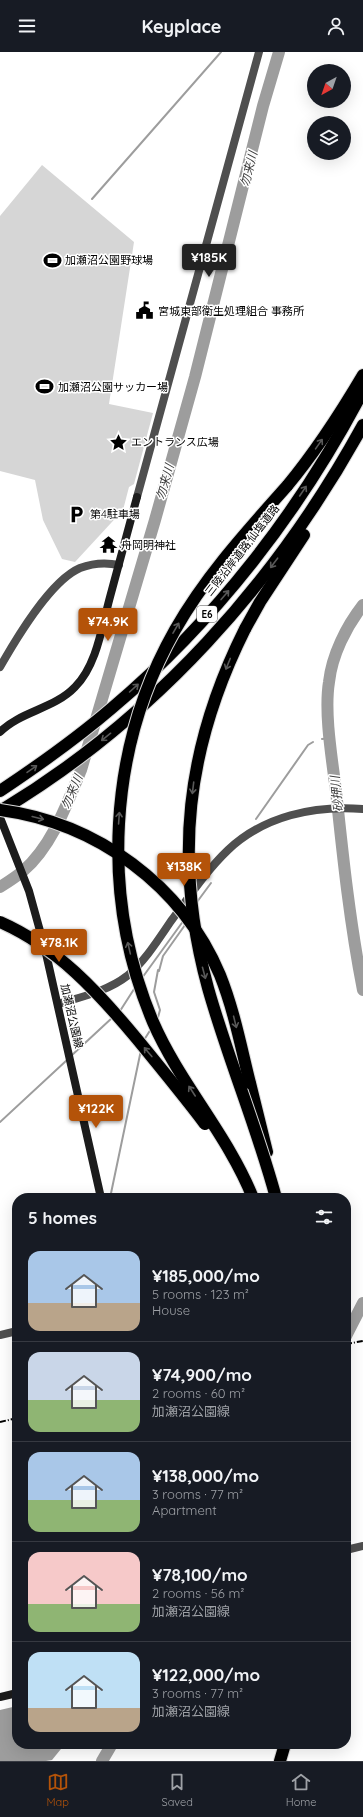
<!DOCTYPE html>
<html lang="en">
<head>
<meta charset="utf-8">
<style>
  body { margin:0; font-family:Quicksand,"Noto Sans JP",sans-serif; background:#20242c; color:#f1f3f6; height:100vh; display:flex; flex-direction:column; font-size:15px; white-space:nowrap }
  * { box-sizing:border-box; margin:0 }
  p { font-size:13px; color:#9ea1a6 }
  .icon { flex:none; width:22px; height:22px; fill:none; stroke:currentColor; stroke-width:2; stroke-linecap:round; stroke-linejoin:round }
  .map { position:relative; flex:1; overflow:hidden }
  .sheet { position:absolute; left:12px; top:1141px; width:339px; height:556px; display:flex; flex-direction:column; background:#171b24; border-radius:16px; box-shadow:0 4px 16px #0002 }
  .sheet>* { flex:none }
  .needle { width:26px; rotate:220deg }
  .buttons { position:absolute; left:307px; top:12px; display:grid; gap:8px }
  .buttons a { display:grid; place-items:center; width:44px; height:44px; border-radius:50%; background:#171b24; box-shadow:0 4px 16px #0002; font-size:20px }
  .price { position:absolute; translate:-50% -34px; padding:0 9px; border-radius:4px; background:#b45309; color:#fff; font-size:13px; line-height:26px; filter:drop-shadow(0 1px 2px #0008) }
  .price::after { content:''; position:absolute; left:50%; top:24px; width:12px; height:9px; margin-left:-6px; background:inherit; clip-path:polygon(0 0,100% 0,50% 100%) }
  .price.current { background:#222; color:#fff }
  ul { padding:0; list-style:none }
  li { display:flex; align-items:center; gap:12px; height:100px; padding:0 16px }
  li+li { border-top:1px solid #363941 }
  li span { display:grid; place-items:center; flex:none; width:112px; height:80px; border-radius:12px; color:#555 }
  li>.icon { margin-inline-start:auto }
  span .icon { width:48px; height:48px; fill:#fffc; stroke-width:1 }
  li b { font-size:17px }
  h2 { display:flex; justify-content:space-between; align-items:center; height:48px; padding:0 16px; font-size:17px }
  header { display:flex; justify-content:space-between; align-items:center; height:52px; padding:0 16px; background:#171b24; font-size:18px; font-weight:700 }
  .dock { display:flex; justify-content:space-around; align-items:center; height:56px; border-top:1px solid #363941; background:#171b24; font-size:11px; color:#9ea1a6 }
  .dock a { display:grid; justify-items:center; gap:2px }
  .dock .current { color:#b45309 }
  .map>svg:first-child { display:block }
</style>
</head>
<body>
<header><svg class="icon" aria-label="menu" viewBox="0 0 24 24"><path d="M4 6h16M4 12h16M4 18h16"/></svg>Keyplace<svg class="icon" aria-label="person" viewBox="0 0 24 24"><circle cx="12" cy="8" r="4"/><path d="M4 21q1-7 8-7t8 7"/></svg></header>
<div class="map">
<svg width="363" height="1709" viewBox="0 0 363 1709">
  <rect width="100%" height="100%" fill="#fff"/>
  <polygon fill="#d6d6d6" points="42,113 134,190 109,352 153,361 134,432 129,435 123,458 75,510 62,507 43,468 35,428 0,419 0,164"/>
  <polygon fill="#9d9d9d" points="17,1654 17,1692 65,1692 52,1708 46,1709 0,1709 0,1658"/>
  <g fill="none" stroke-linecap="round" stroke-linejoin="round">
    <g stroke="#9d9d9d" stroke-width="2">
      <polyline points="92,147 221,0"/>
      <polyline points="322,687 330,686"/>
      <polyline points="256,767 308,693 313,690"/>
      <polyline points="197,850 211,831"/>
      <polyline points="142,926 184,868"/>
      <polyline points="120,959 136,934"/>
      <polyline points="157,969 160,958 154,940 158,918 159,919 163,904 185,873"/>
      <polyline points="144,988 151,977"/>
      <polyline points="71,1004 113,965"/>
      <polyline points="0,1070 67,1008"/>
      <polyline points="110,1146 141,998"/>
    </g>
    <g stroke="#9d9d9d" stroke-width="12">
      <path d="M363 553C346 575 332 603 329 630 324 661 332 707 336 739 343 806 350 872 363 938"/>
      <path d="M0 835C8 830 16 825 23 819 52 794 67 752 81 718L155 468 195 325 263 54 279 0"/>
      <polyline points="346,1284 363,1251"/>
      <polyline points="102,1709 112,1692"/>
    </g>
    <defs>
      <g id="motorway">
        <path d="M287 434C316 399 340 362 363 323"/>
        <polyline points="245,577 260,550 304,483"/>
        <path d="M0 739C39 713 77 686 112 656 215 569 301 458 363 339"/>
        <path d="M0 759C154 667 277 530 363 373"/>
        <polyline points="250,1031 267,1100"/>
        <polyline points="280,1709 285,1692"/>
      </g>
    </defs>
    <use href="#motorway" stroke="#dbdbdb" stroke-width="14"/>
    <polyline stroke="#4f4f4f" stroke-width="8" points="0,1283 17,1279"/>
    <g stroke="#4f4f4f" stroke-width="8">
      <polyline points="137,445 259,0"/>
      <path d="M0 615C16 587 50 529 80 516 93 511 105 510 119 513"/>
      <path d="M58 952C81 945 108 939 127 924 145 909 158 888 171 869 189 845 206 819 228 798 264 764 314 753 363 757"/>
      <polyline points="346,1498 363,1494"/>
    </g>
    <g stroke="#1c1c1c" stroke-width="8">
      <path d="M0 680C21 659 54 657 75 635 97 613 102 574 110 545 119 512 128 479 137 445"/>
      <polyline points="1,768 29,839 45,897 101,1146"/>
      <polyline points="0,1645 17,1641"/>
    </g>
    <use href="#motorway" stroke="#000" stroke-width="12"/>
    <g stroke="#000" stroke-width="2" stroke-dasharray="6 2 1 2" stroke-linecap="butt">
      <polyline points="346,1292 363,1289"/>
      <polyline points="0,1370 17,1366"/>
    </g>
    <defs>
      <g id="motorway-bridge">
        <path d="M245 577C186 695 173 808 208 936 228 1007 257 1075 276 1146"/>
        <path d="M0 758C97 771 182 833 220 923 234 958 241 995 250 1031"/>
        <path d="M0 870C57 895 98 940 137 987 160 1015 183 1043 205 1072"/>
        <path d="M253 1146C228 1083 180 1032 153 970 100 845 108 696 175 578 205 525 246 480 287 434"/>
      </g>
    </defs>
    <use href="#motorway-bridge" stroke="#dbdbdb" stroke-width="14" stroke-linecap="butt"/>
    <use href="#motorway-bridge" stroke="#000" stroke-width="12"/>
  </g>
  <defs><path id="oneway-shaft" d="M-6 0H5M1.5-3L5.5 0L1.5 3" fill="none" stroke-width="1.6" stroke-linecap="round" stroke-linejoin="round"/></defs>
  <g stroke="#595959">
    <use href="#oneway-shaft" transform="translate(319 392) rotate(-55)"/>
    <use href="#oneway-shaft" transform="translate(303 439) rotate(-56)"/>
    <use href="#oneway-shaft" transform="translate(274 511) rotate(127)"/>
    <use href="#oneway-shaft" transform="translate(225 543) rotate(-49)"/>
    <use href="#oneway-shaft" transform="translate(176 576) rotate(-60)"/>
    <use href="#oneway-shaft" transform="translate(228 612) rotate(112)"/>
    <use href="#oneway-shaft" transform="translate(134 636) rotate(-42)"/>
    <use href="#oneway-shaft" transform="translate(106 685) rotate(141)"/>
    <use href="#oneway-shaft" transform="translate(32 717) rotate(-35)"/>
    <use href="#oneway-shaft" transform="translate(193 736) rotate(97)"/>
    <use href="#oneway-shaft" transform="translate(38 766) rotate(14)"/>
    <use href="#oneway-shaft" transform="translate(119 766) rotate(-86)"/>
    <use href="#oneway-shaft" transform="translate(129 896) rotate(-103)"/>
    <use href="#oneway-shaft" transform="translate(204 921) rotate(75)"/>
    <use href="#oneway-shaft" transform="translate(235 970) rotate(76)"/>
    <use href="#oneway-shaft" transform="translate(148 1000) rotate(-130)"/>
    <use href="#oneway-shaft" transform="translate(192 1039) rotate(-123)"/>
  </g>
  <defs>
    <symbol id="stadium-bare" viewBox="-9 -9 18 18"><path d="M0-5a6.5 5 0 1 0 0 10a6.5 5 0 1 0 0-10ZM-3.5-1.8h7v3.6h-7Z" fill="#000" stroke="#fff" stroke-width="2.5" paint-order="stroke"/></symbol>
    <symbol id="civic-bare" viewBox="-9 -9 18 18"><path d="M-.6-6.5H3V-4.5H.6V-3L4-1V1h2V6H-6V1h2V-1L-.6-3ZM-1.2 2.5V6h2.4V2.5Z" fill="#000" stroke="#fff" stroke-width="2.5" paint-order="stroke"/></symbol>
    <symbol id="sight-bare" viewBox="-9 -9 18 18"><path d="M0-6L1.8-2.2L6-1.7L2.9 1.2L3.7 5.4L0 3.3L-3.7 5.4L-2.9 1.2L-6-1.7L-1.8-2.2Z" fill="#000" stroke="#fff" stroke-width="2.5" paint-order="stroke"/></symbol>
    <symbol id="parking-bare" viewBox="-9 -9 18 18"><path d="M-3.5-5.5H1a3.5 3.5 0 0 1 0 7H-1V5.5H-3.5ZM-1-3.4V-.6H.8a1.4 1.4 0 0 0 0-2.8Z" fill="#000" stroke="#fff" stroke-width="2.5" paint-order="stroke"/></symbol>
    <symbol id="temple-bare" viewBox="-9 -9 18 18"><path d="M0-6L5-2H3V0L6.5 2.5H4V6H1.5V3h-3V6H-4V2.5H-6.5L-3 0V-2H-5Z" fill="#000" stroke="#fff" stroke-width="2.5" paint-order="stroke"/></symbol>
  </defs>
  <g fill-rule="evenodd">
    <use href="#stadium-bare" x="40" y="196" width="25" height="25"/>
    <use href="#civic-bare" x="132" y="246" width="25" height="25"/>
    <use href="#stadium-bare" x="32" y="322" width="25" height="25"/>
    <use href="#sight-bare" x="106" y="378" width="25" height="25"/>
    <use href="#parking-bare" x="64" y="450" width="25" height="25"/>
    <use href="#temple-bare" x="96" y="480" width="25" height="25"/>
  </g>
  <g text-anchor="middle" stroke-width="3" stroke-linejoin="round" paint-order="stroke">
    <rect fill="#fff" stroke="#4c4c4c" stroke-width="1" x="197" y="554" width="20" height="16" rx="3"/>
    <g font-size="10" font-weight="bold" fill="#000">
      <text x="207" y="566">E6</text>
    </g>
    <g font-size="11" fill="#000" stroke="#fff" text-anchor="start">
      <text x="65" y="212">加瀬沼公園野球場</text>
      <text x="158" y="263">宮城東部衛生処理組合 事務所</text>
      <text x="58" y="339">加瀬沼公園サッカー場</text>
      <text x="131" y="394">エントランス広場</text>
      <text x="90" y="466">第4駐車場</text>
      <text x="121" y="497">舟岡明神社</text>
    </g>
    <g font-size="11" fill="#000" stroke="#fff">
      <text transform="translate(242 498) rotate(-52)" y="4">三陸沿岸道路;仙塩道路</text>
      <text transform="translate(72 964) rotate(77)" y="4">加瀬沼公園線</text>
    </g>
    <g font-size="12" font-style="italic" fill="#3e3e3e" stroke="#fff">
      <text transform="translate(249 117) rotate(-76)" y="4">勿来川</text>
      <text transform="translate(165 430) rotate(-74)" y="4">勿来川</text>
      <text transform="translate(72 740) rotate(-67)" y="4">勿来川</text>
      <text transform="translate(337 742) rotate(-96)" y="4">砂押川</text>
    </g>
  </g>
</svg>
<div class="buttons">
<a><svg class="needle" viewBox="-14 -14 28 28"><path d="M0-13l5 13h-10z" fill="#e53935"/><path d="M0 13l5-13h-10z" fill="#9ea1a6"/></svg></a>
<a><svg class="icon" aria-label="layers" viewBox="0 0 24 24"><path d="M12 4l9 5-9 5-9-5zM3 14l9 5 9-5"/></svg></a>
</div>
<b class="price current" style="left:209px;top:226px">¥185K</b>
<b class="price" style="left:108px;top:590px">¥74.9K</b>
<b class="price" style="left:184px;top:835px">¥138K</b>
<b class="price" style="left:59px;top:911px">¥78.1K</b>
<b class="price" style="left:96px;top:1077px">¥122K</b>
<section class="sheet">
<h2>5 homes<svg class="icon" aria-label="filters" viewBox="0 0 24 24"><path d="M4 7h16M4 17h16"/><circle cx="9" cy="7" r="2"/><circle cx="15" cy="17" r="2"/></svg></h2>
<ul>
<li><span style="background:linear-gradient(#a9c7e8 65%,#b9a48a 0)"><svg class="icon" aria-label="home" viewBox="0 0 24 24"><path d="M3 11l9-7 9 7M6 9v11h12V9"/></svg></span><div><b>¥185,000/mo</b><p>5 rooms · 123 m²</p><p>House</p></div></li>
<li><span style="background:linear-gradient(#c9d6e8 60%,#8fb573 0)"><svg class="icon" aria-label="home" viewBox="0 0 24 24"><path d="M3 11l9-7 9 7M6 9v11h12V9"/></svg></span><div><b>¥74,900/mo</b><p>2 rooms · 60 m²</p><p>加瀬沼公園線</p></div></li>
<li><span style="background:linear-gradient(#a9c7e8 60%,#8fb573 0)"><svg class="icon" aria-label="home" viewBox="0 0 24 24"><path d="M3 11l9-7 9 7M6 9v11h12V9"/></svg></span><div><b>¥138,000/mo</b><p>3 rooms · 77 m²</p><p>Apartment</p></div></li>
<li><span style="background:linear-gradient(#f6c9c9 65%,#8fb573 0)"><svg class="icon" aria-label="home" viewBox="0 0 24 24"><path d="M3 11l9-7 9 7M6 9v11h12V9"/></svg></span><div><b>¥78,100/mo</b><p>2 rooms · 56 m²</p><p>加瀬沼公園線</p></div></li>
<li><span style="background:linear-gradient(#bfe0f5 70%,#b9a48a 0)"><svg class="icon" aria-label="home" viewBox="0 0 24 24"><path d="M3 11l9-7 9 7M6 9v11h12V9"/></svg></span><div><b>¥122,000/mo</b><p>3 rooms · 77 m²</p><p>加瀬沼公園線</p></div></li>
</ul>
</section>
</div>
<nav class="dock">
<a class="current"><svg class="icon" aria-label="map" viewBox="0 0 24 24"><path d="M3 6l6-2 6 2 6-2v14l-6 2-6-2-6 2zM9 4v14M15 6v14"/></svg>Map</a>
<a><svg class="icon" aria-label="saved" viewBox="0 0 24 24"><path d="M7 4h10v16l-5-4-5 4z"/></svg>Saved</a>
<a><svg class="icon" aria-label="home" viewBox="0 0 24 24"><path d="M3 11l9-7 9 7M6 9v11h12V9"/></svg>Home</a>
</nav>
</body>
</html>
